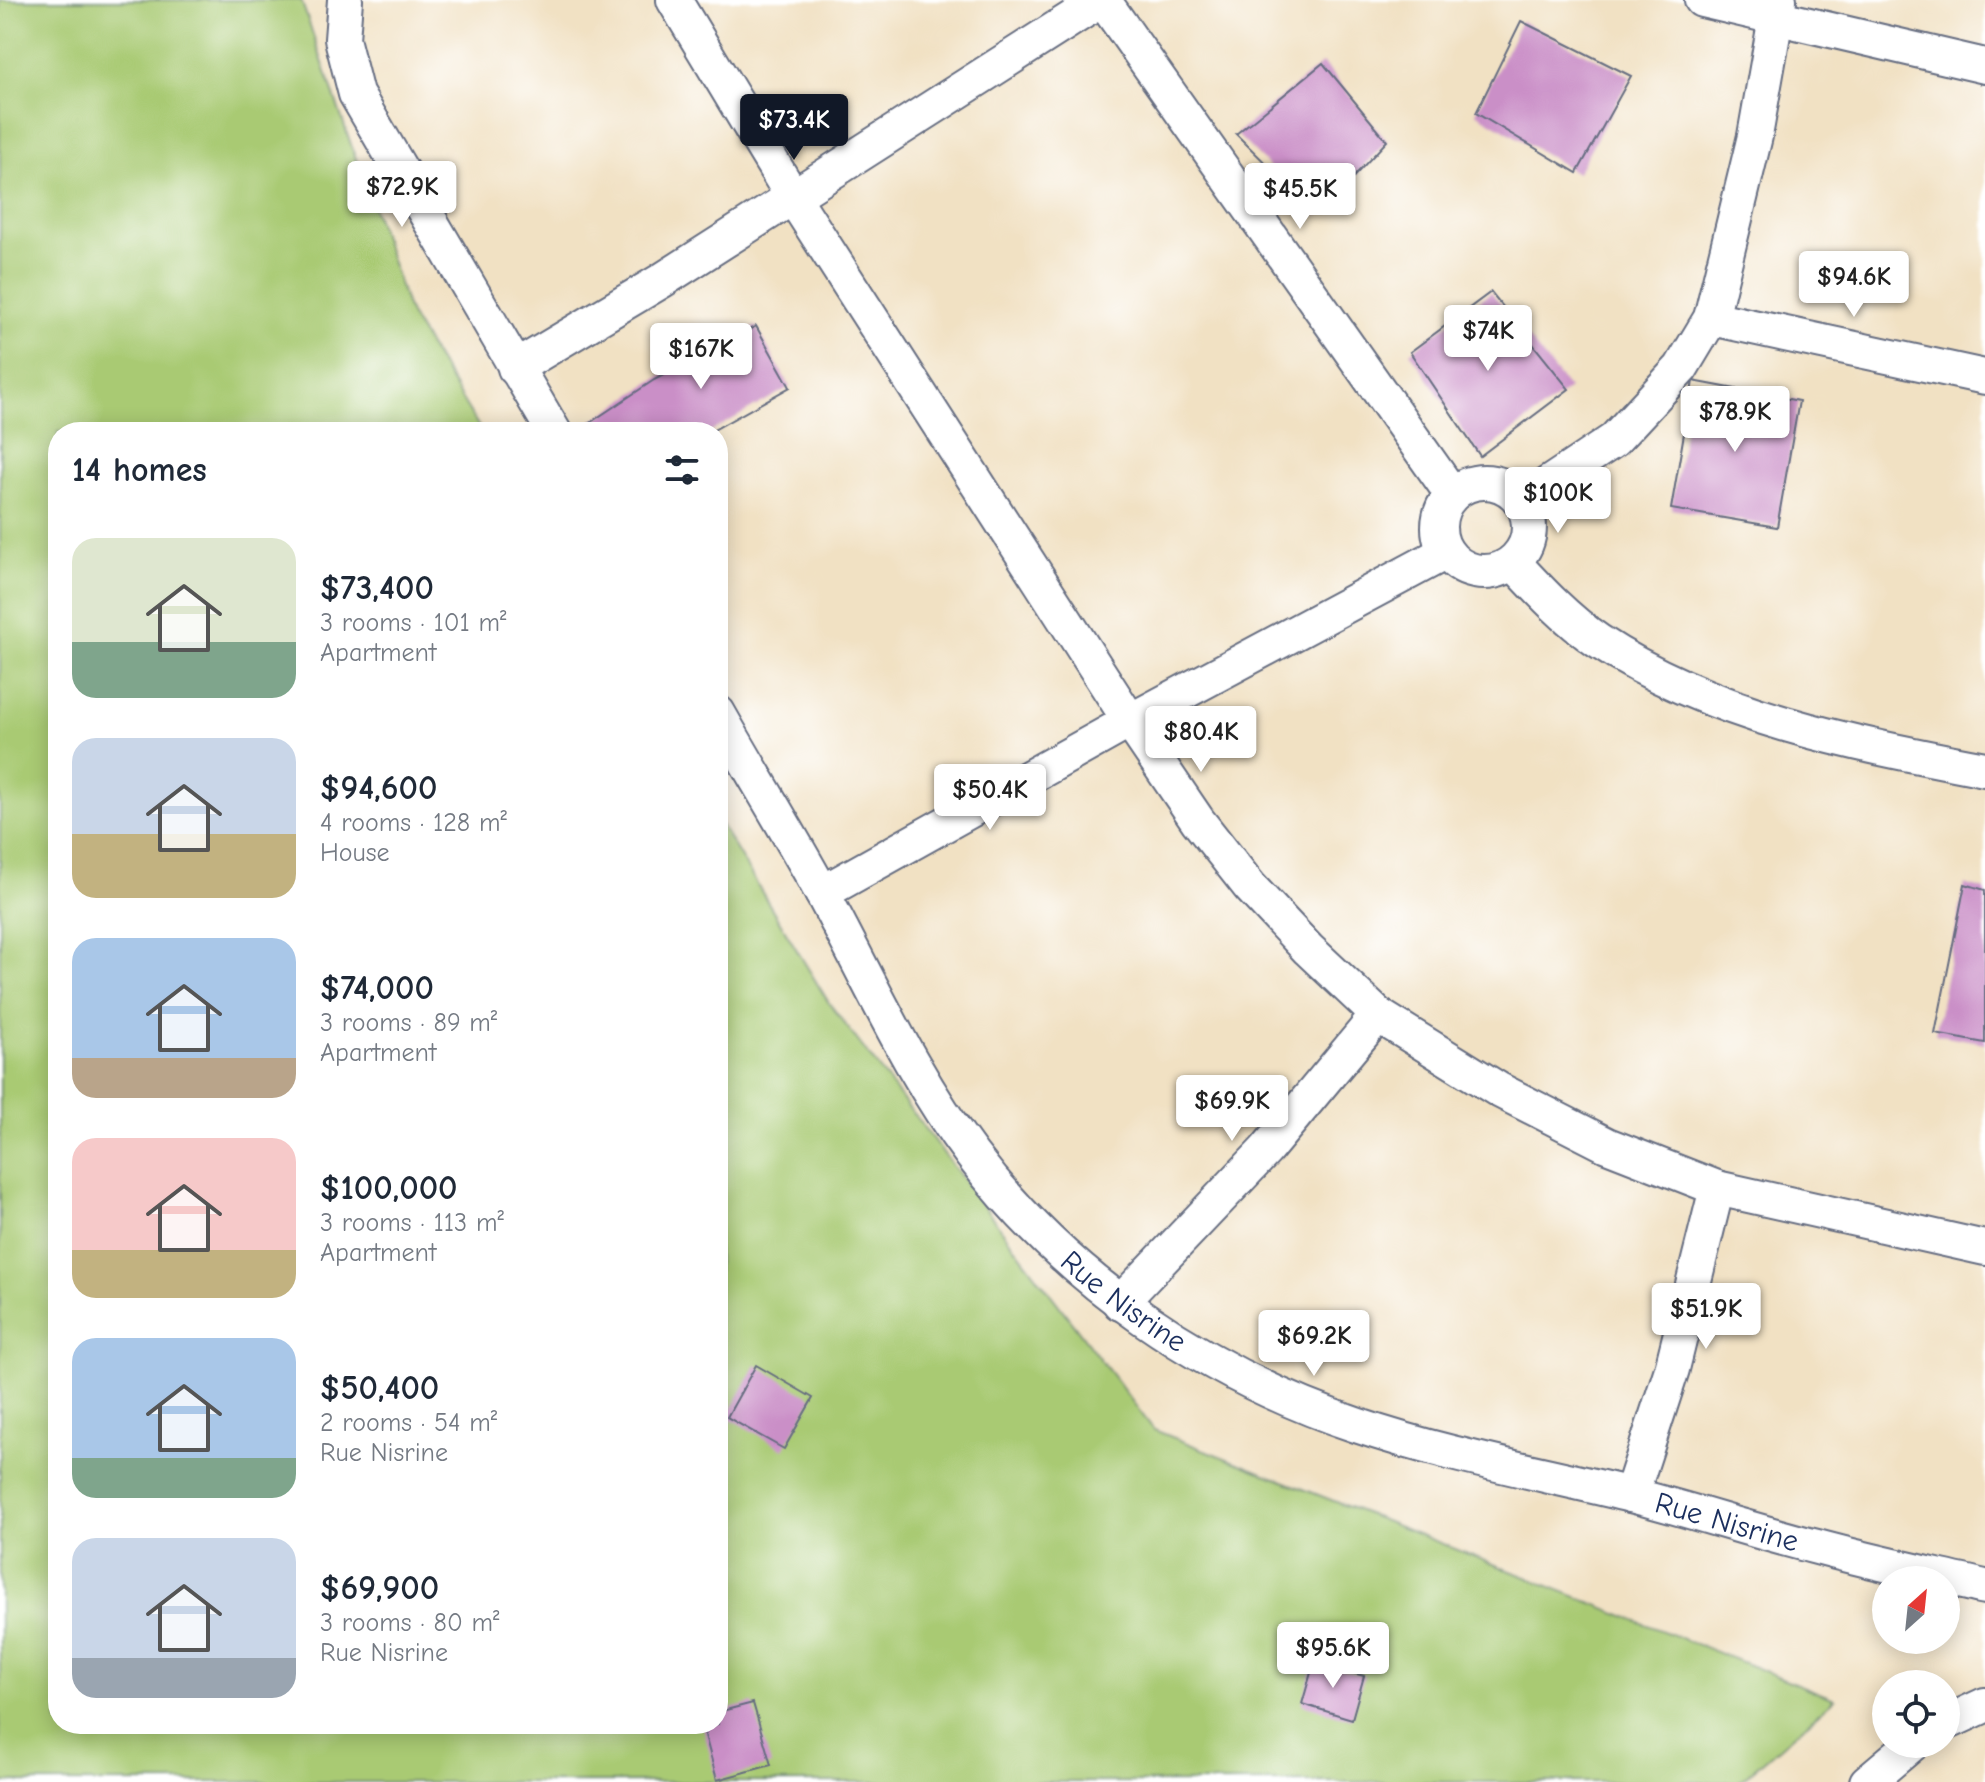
<!DOCTYPE html>
<html lang="en">
<head>
<meta charset="utf-8">
<style>
  body { margin:0; font-family:"Comic Neue",sans-serif; background:#f6f6f7; color:#1f2937; height:100vh; display:flex; flex-direction:column; font-size:30px; white-space:nowrap }
  * { box-sizing:border-box; margin:0 }
  p { font-size:26px; color:#747a83 }
  .icon { flex:none; width:44px; height:44px; fill:none; stroke:currentColor; stroke-width:2; stroke-linecap:round; stroke-linejoin:round }
  .map { position:relative; flex:1; overflow:hidden }
  .drawer { position:absolute; left:48px; top:422px; width:680px; height:1312px; display:flex; flex-direction:column; background:#fff; border-radius:32px; box-shadow:0 4px 20px #0003 }
  .drawer>* { flex:none }
  .needle { width:52px; rotate:27deg }
  .buttons { position:absolute; left:1872px; top:1566px; display:grid; gap:16px }
  .buttons a { display:grid; place-items:center; width:88px; height:88px; border-radius:50%; background:#fff; box-shadow:0 4px 20px #0003; font-size:40px }
  .price { position:absolute; translate:-50% -68px; padding:0 18px; border-radius:8px; background:#fff; color:#222; font-size:26px; line-height:52px; filter:drop-shadow(0 2px 4px #0008) }
  .price::after { content:''; position:absolute; left:50%; top:48px; width:24px; height:18px; margin-left:-12px; background:inherit; clip-path:polygon(0 0,100% 0,50% 100%) }
  .price.current { background:#111827; color:#fff }
  ul { padding:0; list-style:none }
  li { display:flex; align-items:center; gap:24px; height:200px; padding:0 24px }
  li span { display:grid; place-items:center; flex:none; width:224px; height:160px; border-radius:24px; color:#555 }
  li>.icon { margin-inline-start:auto }
  span .icon { width:96px; height:96px; fill:#fffc; stroke-width:1 }
  li b { font-size:34px }
  h2 { display:flex; justify-content:space-between; align-items:center; height:96px; padding:0 24px; font-size:34px }
  .map>svg:first-child { display:block }
</style>
</head>
<body>
<div class="map">
<svg width="1985" height="1782" viewBox="0 0 1985 1782">
  <rect width="100%" height="100%" fill="#fff"/>
  <filter id="ink" filterUnits="userSpaceOnUse"><feTurbulence type="fractalNoise" baseFrequency=".0125" numOctaves="2"/><feDisplacementMap in="SourceGraphic" scale="16" xChannelSelector="R" yChannelSelector="G"/><feConvolveMatrix kernelMatrix="1 2 1 2 8 2 1 2 1" color-interpolation-filters="sRGB"/></filter>
  <filter id="wash" filterUnits="userSpaceOnUse"><feTurbulence type="fractalNoise" baseFrequency=".006" numOctaves="4" result="noise"/><feDisplacementMap in="SourceGraphic" scale="32" xChannelSelector="R" yChannelSelector="G"/><feGaussianBlur stdDeviation="1.8" result="paint"/><feColorMatrix in="noise" values="0 0 0 0 0 0 0 0 0 0 0 0 0 0 0 0 0 1.4 0 .05"/><feComposite in="paint" operator="in"/></filter>
  <g filter="url(#wash)">
    <rect width="100%" height="100%" fill="#f1e1c3"/>
    <polygon fill="#a9ca73" stroke="#627c68" stroke-width="2" points="0,0 301,0 410,315 482,432 58,432 58,1724 718,1724 718,820 829,1003 1154,1430 1835,1699 1739,1782 0,1782"/>
    <g id="blocks">
      <g fill="#ca8fc7">
        <polygon points="1521,21 1631,76 1577,173 1476,113"/>
        <polygon points="1323,63 1387,141 1318,215 1236,134"/>
        <polygon points="1491,292 1569,389 1480,456 1410,352"/>
        <polygon points="756,326 790,387 710,432 576,432 654,380"/>
        <polygon points="1693,381 1799,401 1777,527 1671,509"/>
        <polygon points="1965,884 1985,890 1985,1043 1935,1034"/>
        <polygon points="756,1365 813,1398 784,1449 727,1417"/>
        <polygon points="1314,1662 1364,1676 1352,1719 1302,1704"/>
        <polygon points="753,1703 771,1765 717,1780 702,1724 718,1724 718,1712"/>
      </g>
    </g>
  </g>
  <g filter="url(#ink)">
    <use href="#blocks" fill-opacity="0" stroke="#666d81" stroke-width="2"/>
    <g fill="none" stroke-linecap="round" stroke-linejoin="round">
      <defs>
        <g id="street">
          <polyline points="345,0 342,39 356,94 554,432"/>
          <polyline points="674,0 793,197 1130,721 1198,821 1250,887 1308,949 1378,1015 1499,1090 1607,1145 1717,1188 1985,1248"/>
          <polyline points="1103,0 1452,494"/>
          <polyline points="1702,0 1985,66"/>
          <polyline points="1711,318 1985,377"/>
          <polyline points="515,368 661,281 1101,0"/>
          <circle cx="1484" cy="527" r="45"/>
          <polyline points="1521,502 1614,440 1681,368 1711,318 1755,136 1779,0"/>
          <path d="M1513 562C1539 590 1566 619 1598 641 1711 716 1854 744 1985 769"/>
          <path id="s1" d="M718 713C752 773 788 831 821 891 870 981 910 1073 972 1155 1067 1281 1207 1375 1356 1425 1444 1455 1537 1472 1627 1494 1691 1510 1753 1531 1817 1547 1872 1562 1929 1574 1985 1587"/>
          <polyline points="822,893 1130,721 1446,552"/>
          <polyline points="1120,1303 1266,1150 1378,1015"/>
          <polyline points="1631,1495 1672,1369 1717,1188"/>
          <polyline points="1946,1723 1985,1705"/>
          <polyline points="1867,1782 1912,1744"/>
        </g>
      </defs>
      <use href="#street" stroke="#666d81" stroke-width="38"/>
      <use href="#street" stroke="#fff" stroke-width="34"/>
    </g>
  </g>
  <g text-anchor="middle" stroke-width="7" stroke-linejoin="round" paint-order="stroke">
    <g font-size="30" fill="#1b2f5e" stroke="#fff">
      <text dy="10" stroke="none"><textPath href="#s1" startOffset="722">Rue Nisrine</textPath></text>
      <text dy="10" stroke="none"><textPath href="#s1" startOffset="1370">Rue Nisrine</textPath></text>
    </g>
  </g>
</svg>
<div class="buttons">
<a><svg class="needle" viewBox="-14 -14 28 28"><path d="M0-13l5 13h-10z" fill="#e53935"/><path d="M0 13l5-13h-10z" fill="#747a83"/></svg></a>
<a><svg class="icon" aria-label="locate" viewBox="0 0 24 24"><circle cx="12" cy="12" r="6"/><path d="M12 2v4M12 18v4M2 12h4M18 12h4"/></svg></a>
</div>
<b class="price current" style="left:794px;top:162px">$73.4K</b>
<b class="price" style="left:402px;top:229px">$72.9K</b>
<b class="price" style="left:1300px;top:231px">$45.5K</b>
<b class="price" style="left:1854px;top:319px">$94.6K</b>
<b class="price" style="left:1488px;top:373px">$74K</b>
<b class="price" style="left:701px;top:391px">$167K</b>
<b class="price" style="left:1735px;top:454px">$78.9K</b>
<b class="price" style="left:1558px;top:535px">$100K</b>
<b class="price" style="left:1201px;top:774px">$80.4K</b>
<b class="price" style="left:990px;top:832px">$50.4K</b>
<b class="price" style="left:1232px;top:1143px">$69.9K</b>
<b class="price" style="left:1706px;top:1351px">$51.9K</b>
<b class="price" style="left:1314px;top:1378px">$69.2K</b>
<b class="price" style="left:1333px;top:1690px">$95.6K</b>
<section class="drawer">
<h2>14 homes<svg class="icon" aria-label="filters" viewBox="0 0 24 24"><path d="M4 7h16M4 17h16"/><circle cx="9" cy="7" r="2"/><circle cx="15" cy="17" r="2"/></svg></h2>
<ul>
<li><span style="background:linear-gradient(#dfe7d0 65%,#7fa58c 0)"><svg class="icon" aria-label="home" viewBox="0 0 24 24"><path d="M3 11l9-7 9 7M6 9v11h12V9"/></svg></span><div><b>$73,400</b><p>3 rooms · 101 m²</p><p>Apartment</p></div></li>
<li><span style="background:linear-gradient(#c9d6e8 60%,#c2b280 0)"><svg class="icon" aria-label="home" viewBox="0 0 24 24"><path d="M3 11l9-7 9 7M6 9v11h12V9"/></svg></span><div><b>$94,600</b><p>4 rooms · 128 m²</p><p>House</p></div></li>
<li><span style="background:linear-gradient(#a9c7e8 75%,#b9a48a 0)"><svg class="icon" aria-label="home" viewBox="0 0 24 24"><path d="M3 11l9-7 9 7M6 9v11h12V9"/></svg></span><div><b>$74,000</b><p>3 rooms · 89 m²</p><p>Apartment</p></div></li>
<li><span style="background:linear-gradient(#f6c9c9 70%,#c2b280 0)"><svg class="icon" aria-label="home" viewBox="0 0 24 24"><path d="M3 11l9-7 9 7M6 9v11h12V9"/></svg></span><div><b>$100,000</b><p>3 rooms · 113 m²</p><p>Apartment</p></div></li>
<li><span style="background:linear-gradient(#a9c7e8 75%,#7fa58c 0)"><svg class="icon" aria-label="home" viewBox="0 0 24 24"><path d="M3 11l9-7 9 7M6 9v11h12V9"/></svg></span><div><b>$50,400</b><p>2 rooms · 54 m²</p><p>Rue Nisrine</p></div></li>
<li><span style="background:linear-gradient(#c9d6e8 75%,#9aa5b1 0)"><svg class="icon" aria-label="home" viewBox="0 0 24 24"><path d="M3 11l9-7 9 7M6 9v11h12V9"/></svg></span><div><b>$69,900</b><p>3 rooms · 80 m²</p><p>Rue Nisrine</p></div></li>
</ul>
</section>
</div>
</body>
</html>
